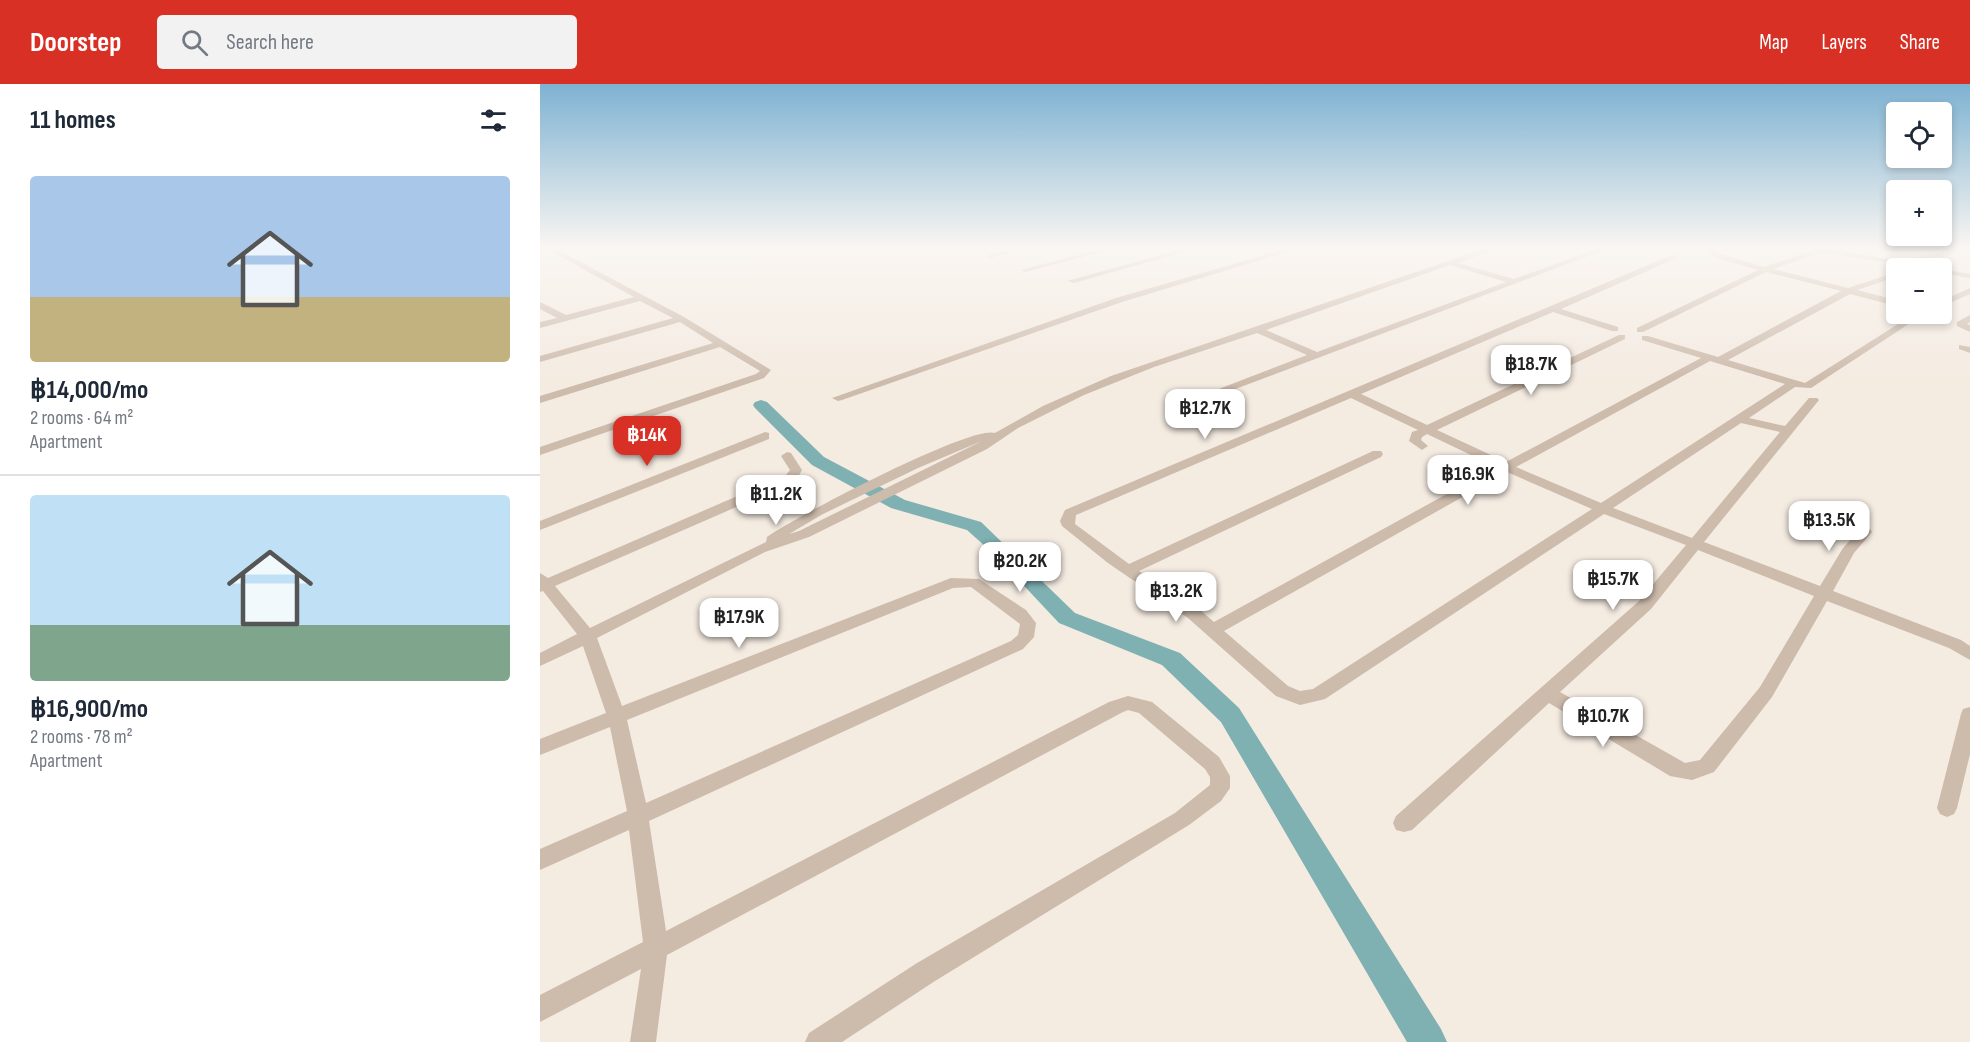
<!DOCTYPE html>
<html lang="en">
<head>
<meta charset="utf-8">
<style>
  body { margin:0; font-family:"Sofia Sans Condensed",sans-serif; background:#f2f2f3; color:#1f2937; height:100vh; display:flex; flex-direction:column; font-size:22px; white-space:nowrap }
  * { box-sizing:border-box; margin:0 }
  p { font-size:20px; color:#747a83 }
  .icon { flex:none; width:33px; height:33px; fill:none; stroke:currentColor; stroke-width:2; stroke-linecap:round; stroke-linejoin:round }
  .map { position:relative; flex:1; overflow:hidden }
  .side { display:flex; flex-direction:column; background:#fff; width:540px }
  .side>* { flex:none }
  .buttons { position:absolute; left:1346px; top:18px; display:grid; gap:12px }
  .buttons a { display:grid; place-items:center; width:66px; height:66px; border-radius:6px; background:#fff; box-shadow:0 3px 9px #0003; font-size:30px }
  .price { position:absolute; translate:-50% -51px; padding:0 14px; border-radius:12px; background:#fff; color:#222; font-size:20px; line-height:39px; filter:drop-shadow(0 2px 3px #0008) }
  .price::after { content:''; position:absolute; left:50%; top:36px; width:18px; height:14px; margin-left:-9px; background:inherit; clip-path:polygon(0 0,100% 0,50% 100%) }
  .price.selected { background:#d93025; color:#fff }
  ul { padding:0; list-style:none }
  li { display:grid; align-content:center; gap:12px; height:318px; padding:0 30px }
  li+li { border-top:2px solid #e0e1e3 }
  li span { display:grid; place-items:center; height:186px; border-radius:6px; color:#555 }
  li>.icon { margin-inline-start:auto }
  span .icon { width:108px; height:108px; fill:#fffc; stroke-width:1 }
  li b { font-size:26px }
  h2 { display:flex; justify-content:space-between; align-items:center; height:72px; padding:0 30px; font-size:26px }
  header { display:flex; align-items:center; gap:36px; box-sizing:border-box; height:84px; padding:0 30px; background:#d93025; color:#fff }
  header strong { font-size:28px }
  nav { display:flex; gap:33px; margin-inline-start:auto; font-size:21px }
  .search { width:420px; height:54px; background:#f2f2f3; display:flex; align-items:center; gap:15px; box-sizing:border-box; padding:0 21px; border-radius:6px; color:#747a83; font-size:22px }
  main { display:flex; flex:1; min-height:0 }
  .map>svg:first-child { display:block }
</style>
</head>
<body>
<header>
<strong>Doorstep</strong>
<div class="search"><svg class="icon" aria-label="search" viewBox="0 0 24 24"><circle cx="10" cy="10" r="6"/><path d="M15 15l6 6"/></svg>Search here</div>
<nav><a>Map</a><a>Layers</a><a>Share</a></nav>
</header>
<main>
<section class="side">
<h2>11 homes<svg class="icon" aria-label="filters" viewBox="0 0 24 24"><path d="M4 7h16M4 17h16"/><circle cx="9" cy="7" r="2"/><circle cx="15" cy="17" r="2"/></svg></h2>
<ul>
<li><span style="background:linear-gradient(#a9c7e8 65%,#c2b280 0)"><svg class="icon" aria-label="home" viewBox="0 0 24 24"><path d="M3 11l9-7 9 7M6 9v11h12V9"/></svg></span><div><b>฿14,000/mo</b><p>2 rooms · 64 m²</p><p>Apartment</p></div></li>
<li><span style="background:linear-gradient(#bfe0f5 70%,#7fa58c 0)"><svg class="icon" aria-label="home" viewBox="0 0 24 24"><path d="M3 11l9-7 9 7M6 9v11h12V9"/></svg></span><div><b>฿16,900/mo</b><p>2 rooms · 78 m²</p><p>Apartment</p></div></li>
</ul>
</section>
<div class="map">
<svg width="1430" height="958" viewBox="0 0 1430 958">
  <rect width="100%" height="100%" fill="#f4ebe1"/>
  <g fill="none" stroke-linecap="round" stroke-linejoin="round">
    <polygon fill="#7fb0b2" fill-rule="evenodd" points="221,316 227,318 284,373 365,416 441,438 535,529 640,569 699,624 901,945 907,958 867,958 681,638 622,581 519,539 456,472 427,446 351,424 272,381 215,324 213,321 215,318"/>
    <g fill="#cdbbac" fill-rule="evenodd">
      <polygon points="5,164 14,164 144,233 231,286 224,294 0,371 0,363 216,290 220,287 180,263 0,319 0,312 173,259 140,238 0,278 0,272 133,234 100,217 0,244 0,238 17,234 0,225 0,218 26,231 94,213"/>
      <polygon points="475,164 488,164 450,174 446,172"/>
      <polygon points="565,164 577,164 485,188 481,186"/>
      <polygon points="646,164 658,164 534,199 527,197"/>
      <polygon points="749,164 760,164 582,218 302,316 298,317 292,314 576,214"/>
      <path d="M946 164H957L918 179 974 195 1060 164H1070L642 325H634L632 323 767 271 717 249 614 283 544 311 478 344 447 365 269 453 225 468 57 554 82 622 411 494 439 495 486 526 496 539 494 553 483 565 109 737 126 847 569 618 588 612 612 618 679 673 690 692V704L681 717 649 741 395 897 302 958H265L269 949 377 879 635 729 670 701V693L665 685 599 629 588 626 583 628 127 871 116 958H90L101 885 0 938V911L103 858 89 746 0 786V765L87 727 70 643 0 671V655L66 629 43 562 0 582V569L37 550 3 507 0 508V489L8 494 246 391 250 386 241 372 247 368 251 369 262 386 256 397 15 502 50 544 226 458 227 453C253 434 432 340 455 349L503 322 571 292ZM910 181 966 198 777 268 726 246ZM442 357 259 447 249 450 283 430 378 384ZM431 503 480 540 478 551 471 557 106 719 87 636 413 504Z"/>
      <path d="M1167 164H1175L1179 169 1224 183 1274 166 1271 164H1287L1394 184H1379L1283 168 1233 185 1308 204 1356 188V193L1317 206 1356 216V222L1310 210 1188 276 1265 299 1374 230H1384L1271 304 1255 303 1209 334 1245 342 1269 314H1277L1279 316 1164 458 1280 502 1303 464 1320 445H1330L1332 448 1314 469 1293 507 1421 556 1430 562V576L1409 564 1287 517 1232 613 1174 688 1152 696 1130 692 1009 619 872 746 864 748 856 746 853 739 856 732 1099 517 1146 461 1064 430 785 615 760 621 736 612 648 534 568 479 522 442 520 437 525 426 1132 171 1139 173 1021 225 1078 243V247H1072L1013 228 821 310 887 341 1079 251H1085V255L897 346 966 378 1161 274 1102 256V252H1108L1178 273 1301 207 1226 188 1103 248H1097V244L1218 186 1173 173ZM1170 277 1245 300 1061 419 976 383ZM811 314 878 346 872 348 869 357 882 366 888 362 881 356 882 353 887 350 956 383 674 538 660 526 599 487 841 373 843 370 841 367H833L589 480 535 440 536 431ZM1201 339 1240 348 1152 454 1073 424ZM967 388 1052 425 773 605 760 607 748 602 684 547ZM1158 466 1274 512 1220 603 1160 676 1145 679 1020 608 1111 525Z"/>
      <polygon points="1420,164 1430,164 1430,166 1371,178 1367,176"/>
      <polygon points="1401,185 1430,190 1430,194 1401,189"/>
      <polygon points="1430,204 1430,210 1401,223 1401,217"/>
      <polygon points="1430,231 1430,238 1427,240 1430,241 1430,248 1417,242 1417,238"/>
      <polygon points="1419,261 1430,263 1430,269 1419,265"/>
      <polygon points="225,348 229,349 229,355 0,446 0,437"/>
      <polygon points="1430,623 1430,670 1417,724 1414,730 1407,733 1400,730 1397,724 1421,630 1423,625"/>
    </g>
  </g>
  <linearGradient id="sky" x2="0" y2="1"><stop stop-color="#7eb2d2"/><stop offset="0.55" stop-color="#faf6f2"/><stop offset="1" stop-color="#faf6f2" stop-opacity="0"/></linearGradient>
  <rect width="1430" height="298" fill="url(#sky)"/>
</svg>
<div class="buttons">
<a><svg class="icon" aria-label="locate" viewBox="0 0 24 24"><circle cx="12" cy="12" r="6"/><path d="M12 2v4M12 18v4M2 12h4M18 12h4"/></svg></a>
<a>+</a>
<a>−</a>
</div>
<b class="price" style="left:991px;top:312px">฿18.7K</b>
<b class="price" style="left:665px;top:356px">฿12.7K</b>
<b class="price selected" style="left:107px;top:383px">฿14K</b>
<b class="price" style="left:928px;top:422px">฿16.9K</b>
<b class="price" style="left:236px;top:442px">฿11.2K</b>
<b class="price" style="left:1289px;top:468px">฿13.5K</b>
<b class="price" style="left:480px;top:509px">฿20.2K</b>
<b class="price" style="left:1073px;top:527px">฿15.7K</b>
<b class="price" style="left:636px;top:539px">฿13.2K</b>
<b class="price" style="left:199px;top:565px">฿17.9K</b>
<b class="price" style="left:1063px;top:664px">฿10.7K</b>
</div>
</main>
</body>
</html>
